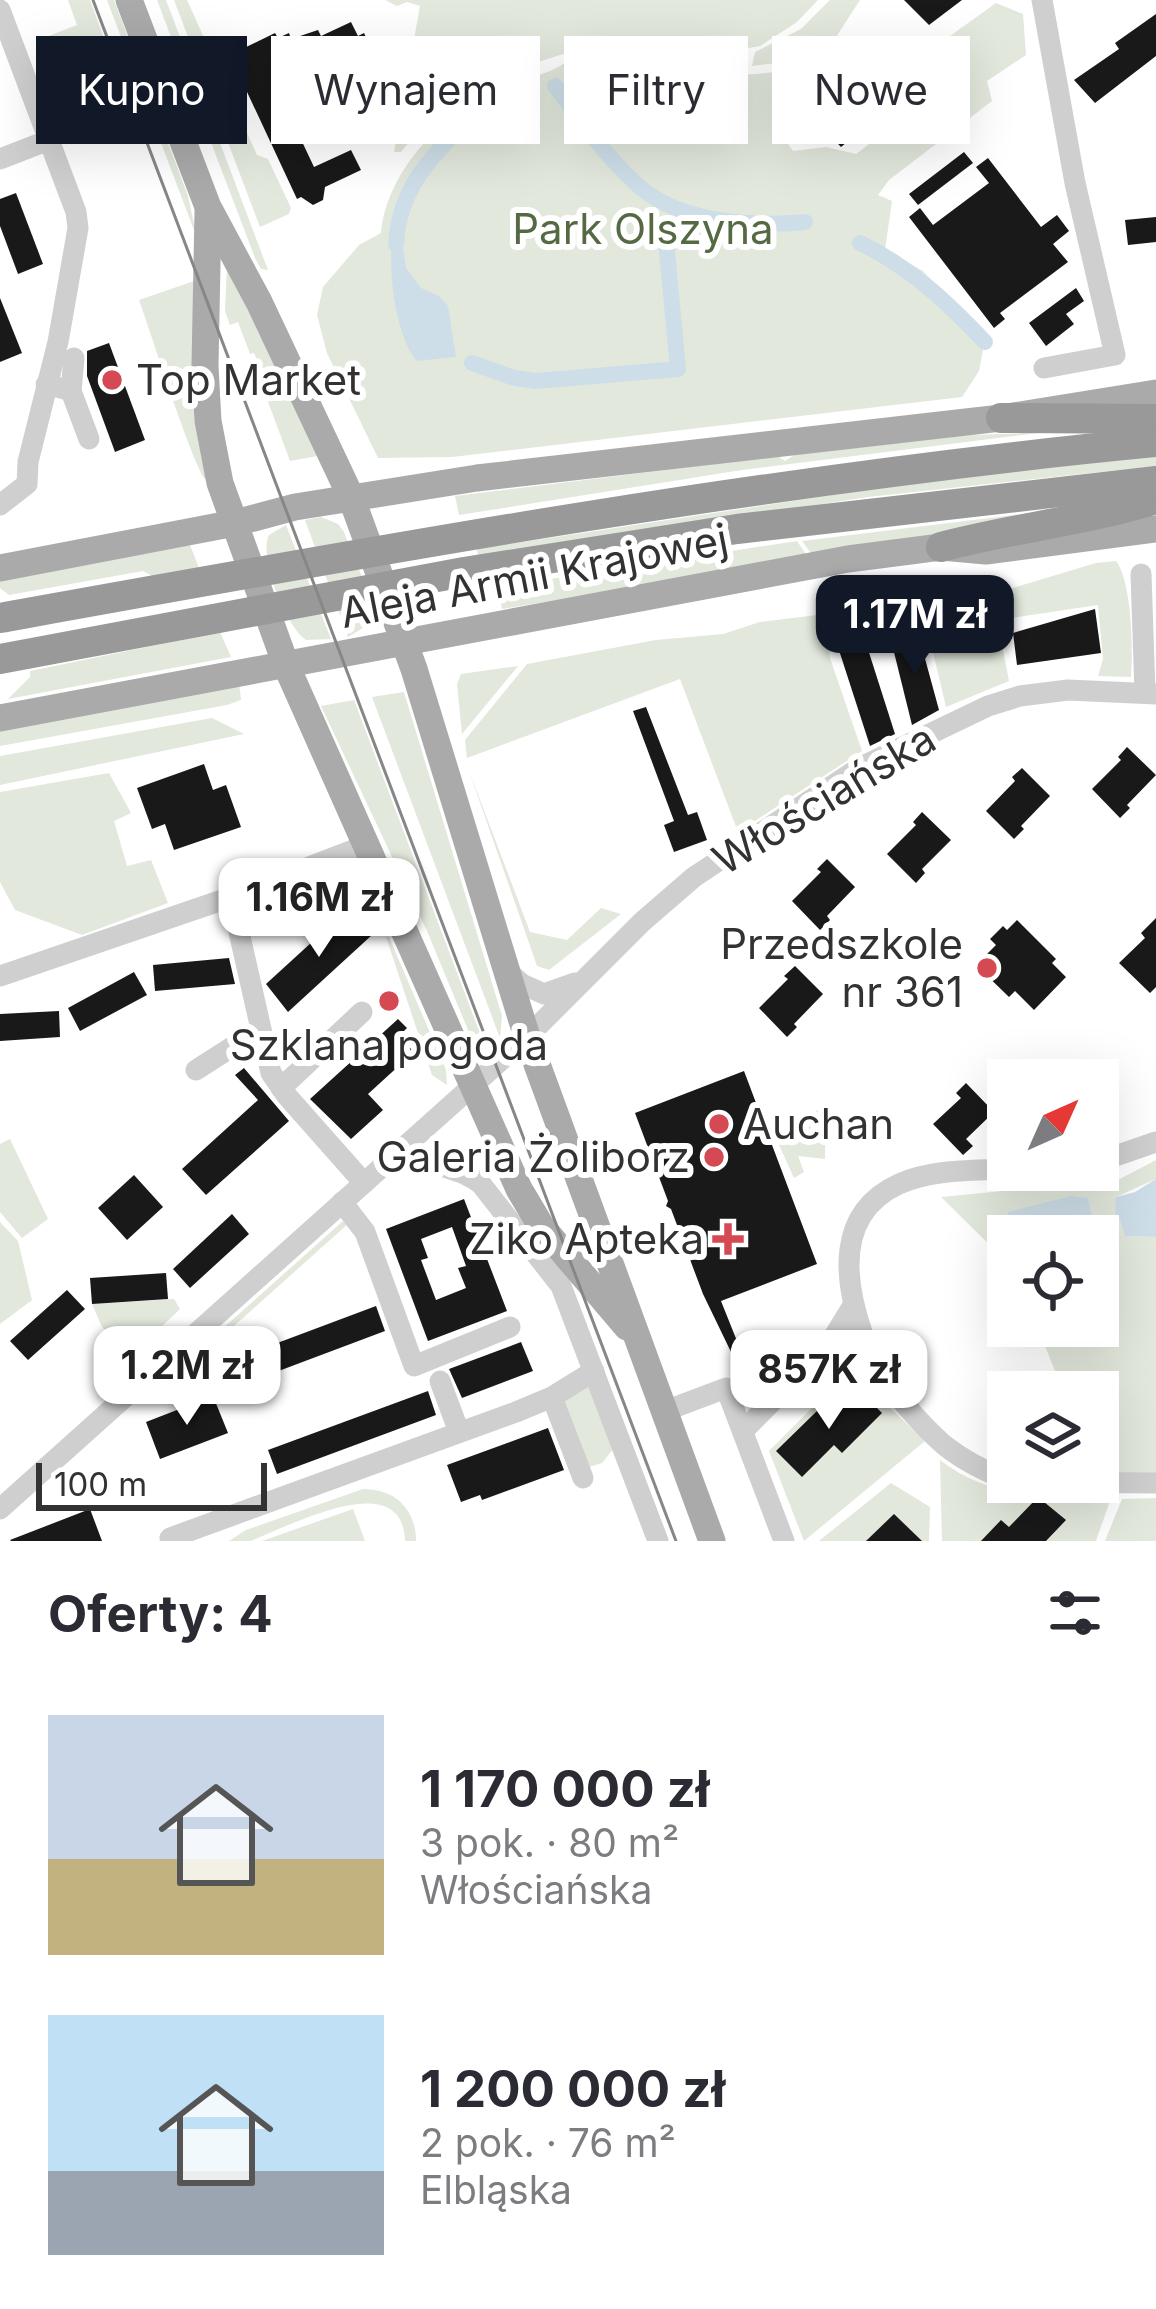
<!DOCTYPE html>
<html lang="pl">
<head>
<meta charset="utf-8">
<style>
  body { margin:0; font-family:Inter,sans-serif; background:#f7f7f7; color:#2b2b33; height:100vh; display:flex; flex-direction:column; font-size:45px; white-space:nowrap }
  * { box-sizing:border-box; margin:0 }
  p { font-size:39px; color:#7c7c81 }
  .icon { flex:none; width:66px; height:66px; fill:none; stroke:currentColor; stroke-width:2; stroke-linecap:round; stroke-linejoin:round }
  .map { position:relative; height:1541px; overflow:hidden }
  .drawer { display:flex; flex-direction:column; background:#fff; flex:1 }
  .drawer>* { flex:none }
  .top-card { position:absolute; left:36px; top:36px; width:1086px; height:108px; display:flex; gap:24px }
  .needle { width:78px; rotate:45deg }
  .tools { position:absolute; left:987px; top:1059px; display:grid; gap:24px }
  .tools a { display:grid; place-items:center; width:132px; height:132px; border-radius:0px; background:#fff; box-shadow:0 12px 48px #0002; font-size:60px }
  .scale { position:absolute; left:36px; bottom:30px; width:231px; box-sizing:border-box; padding-left:12px; border:6px solid #323232; border-top:0; font-size:33px; line-height:42px; white-space:nowrap; color:#323232; -webkit-text-stroke:9px #fff; paint-order:stroke }
  .price { position:absolute; translate:-50% -102px; padding:0 27px; border-radius:24px; background:#fff; color:#222; font-size:39px; line-height:78px; filter:drop-shadow(0 3px 6px #0008) }
  .price::after { content:''; position:absolute; left:50%; top:72px; width:36px; height:27px; margin-left:-18px; background:inherit; clip-path:polygon(0 0,100% 0,50% 100%) }
  .price.selected { background:#111827; color:#fff }
  ul { padding:0; list-style:none }
  li { display:flex; align-items:center; gap:36px; height:300px; padding:0 48px }
  li span { display:grid; place-items:center; flex:none; width:336px; height:240px; border-radius:0px; color:#555 }
  li>.icon { margin-inline-start:auto }
  span .icon { width:144px; height:144px; fill:#fffc; stroke-width:1 }
  li b { font-size:51px }
  h2 { display:flex; justify-content:space-between; align-items:center; height:144px; padding:0 48px; font-size:51px }
  .chip { padding:0 42px; border-radius:0px; background:#fff; box-shadow:0 12px 48px #0002; font-size:42px; line-height:108px }
  .chip.selected { background:#111827; color:#fff }
  .map>svg:first-child { display:block }
</style>
</head>
<body>
<div class="map">
<svg width="1156" height="1541" viewBox="0 0 1156 1541">
  <rect width="100%" height="100%" fill="#fff"/>
  <g fill="#e2e8dc">
    <polygon points="68,0 90,0 135,122 77,144 36,41 77,25"/>
    <polygon points="107,0 114,0 188,196 197,238"/>
    <polygon points="157,0 166,0 268,270 261,269 255,258"/>
    <polygon points="174,0 187,0 257,155 268,159 291,208 289,214 260,227"/>
    <path d="M385 0H818L797 22 760 46 715 54 743 75 812 69 816 72 805 90 808 94 799 99 779 131 793 151 826 147 856 154 948 85 943 41 996 3 1023 14 1026 55 987 81 992 101 889 180 878 195 892 201 885 250 923 271 985 339 979 371 962 397 452 457 378 458 327 353 317 315 323 287 359 245 381 233C387 173 438 118 491 92 511 82 543 76 560 66 568 61 574 54 582 48L469 84 432 114 401 152H394L420 6 407 2 397 6Z"/>
    <polygon points="830,0 860,0 823,57 752,66 755,52 801,29"/>
    <polygon points="227,265 323,455 290,461 255,367 259,365 254,353 250,354 238,322 230,325 225,311"/>
    <path d="M197 280 194 419 206 480C194 470 149 327 139 300Z"/>
    <polygon points="1047,432 742,470 459,515 455,496 778,456 785,461 794,455 948,436"/>
    <polygon points="1156,456 1156,466 868,497 478,556 477,549 925,481"/>
    <polygon points="1111,503 815,559 802,541"/>
    <polygon points="321,517 338,524 344,532 373,605 368,625 348,637 305,520"/>
    <path d="M286 525 331 639 306 640C286 627 258 557 269 535Z"/>
    <polygon points="797,541 810,560 502,609 498,587"/>
    <polygon points="190,545 199,568 152,576 143,571 9,595 0,588 0,576"/>
    <path d="M1116 561C1132 582 1133 650 1131 677L1098 676 1103 659 1098 605 997 620 1009 681 946 707 928 631 829 644 830 658 862 751 738 832 680 679 467 758 465 740 527 664 656 640 723 634 760 622 996 593 1096 563Z"/>
    <polygon points="220,632 231,657 8,699 30,677 30,671"/>
    <polygon points="518,666 462,734 457,684 461,674"/>
    <polygon points="239,683 241,700 227,705 0,746 0,729"/>
    <polygon points="404,692 502,1016 500,1038 372,697"/>
    <polygon points="354,700 487,1052 480,1059 427,931 321,706"/>
    <polygon points="212,718 244,734 0,785 0,756"/>
    <polygon points="468,768 530,932 567,940 601,908 621,914 549,970 537,966"/>
    <polygon points="109,773 131,813 114,821 127,866 151,860 168,903 82,935 15,910 0,882 0,792"/>
    <polygon points="386,937 389,937 446,1070 447,1085 432,1075"/>
    <polygon points="826,1106 825,1159 798,1156 804,1172 794,1178 776,1138 789,1131 796,1121"/>
    <polygon points="10,1139 48,1219 22,1238 0,1212 0,1144"/>
    <polygon points="1156,1160 1156,1179 1116,1197 1125,1236 1156,1237 1156,1474 1098,1472 1098,1392 1051,1392 1055,1371 1037,1326 1098,1326 1098,1236 1091,1236 1092,1215 1088,1198 1009,1212 1008,1263 941,1197 1118,1180"/>
    <polygon points="343,1221 349,1223 149,1402 145,1398"/>
    <polygon points="0,1222 18,1241 32,1300 0,1324"/>
    <polygon points="174,1299 180,1309 134,1353 102,1327 92,1304"/>
    <polygon points="850,1370 925,1441 804,1541 769,1451"/>
    <polygon points="590,1384 614,1448 602,1463 589,1467 563,1396"/>
    <path d="M940 1460C992 1500 1048 1497 1111 1498L1096 1541H942Z"/>
    <polygon points="891,1483 930,1507 929,1541 819,1541"/>
    <path d="M363 1489C395 1489 416 1509 416 1541H405C403 1464 288 1527 250 1541H229L246 1530Z"/>
    <polygon points="1156,1498 1156,1541 1105,1541 1122,1499"/>
    <polygon points="353,1509 365,1541 262,1541"/>
  </g>
  <g fill="#cedee8">
    <path d="M396 226 400 227 406 268 421 288 439 296 448 306 456 357 417 361C395 339 384 254 396 226Z"/>
    <polygon points="1156,1179 1156,1237 1125,1236 1120,1219 1115,1219 1116,1197 1135,1192"/>
    <polygon points="1071,1196 1088,1198 1092,1215 1091,1236 1010,1236 1008,1212"/>
  </g>
  <g fill="none" stroke-linecap="round" stroke-linejoin="round">
    <g stroke="#cedee8" stroke-width="16">
      <path d="M555 86C581 120 608 160 641 188 683 223 753 227 805 222"/>
      <path d="M860 243C910 267 947 302 985 342"/>
      <path d="M396 244C399 192 426 162 461 127"/>
      <polyline points="472,363 514,378 536,381 678,369 665,230"/>
    </g>
  </g>
  <g fill="#191919" fill-rule="evenodd">
    <polygon points="904,0 962,0 929,25"/>
    <polygon points="1156,14 1156,56 1095,103 1074,80 1119,49 1115,43"/>
    <polygon points="351,22 358,36 364,33 371,47 366,49 378,75 356,86 340,54 311,67 335,114 297,131 314,167 351,150 361,170 325,187 323,200 313,205 301,197 297,199 241,79 228,85 221,71 234,65 232,61 245,51 244,48 275,33 278,38 289,33 291,39 318,30 321,36"/>
    <polygon points="905,50 922,80 841,147 820,125 863,92 858,86"/>
    <polygon points="964,152 973,163 918,205 909,194"/>
    <polygon points="988,158 1041,227 1057,215 1069,231 1053,244 1068,262 1000,313 1005,319 994,328 909,217 920,208 933,225 989,183 976,167"/>
    <polygon points="16,193 43,264 18,274 0,226 0,199"/>
    <polygon points="1156,217 1156,242 1128,245 1125,220"/>
    <polygon points="1076,288 1084,301 1066,314 1074,324 1046,346 1029,323"/>
    <polygon points="0,298 22,353 0,362"/>
    <polygon points="109,343 145,440 115,452 87,376 87,351"/>
    <polygon points="1095,609 1101,653 1017,665 1013,633"/>
    <polygon points="918,633 939,710 912,725 890,636"/>
    <polygon points="865,640 895,734 870,746 837,644"/>
    <polygon points="646,707 688,815 697,812 707,840 674,852 664,825 674,821 633,711"/>
    <polygon points="1127,747 1156,775 1127,805 1130,808 1120,818 1092,789 1121,760 1118,757"/>
    <polygon points="204,764 213,790 226,785 241,827 174,850 165,824 152,829 137,788"/>
    <polygon points="1022,768 1050,796 1021,826 1024,829 1014,839 986,811 1015,781 1012,777"/>
    <polygon points="922,812 951,840 922,869 925,873 916,883 887,854 916,825 913,822"/>
    <polygon points="827,859 855,887 827,916 830,920 820,930 792,901 821,872 817,869"/>
    <polygon points="348,909 372,935 288,1012 266,984"/>
    <polygon points="1156,918 1156,987 1150,993 1119,963 1145,938 1141,933"/>
    <polygon points="1017,920 1056,959 1052,963 1066,977 1034,1010 1015,991 1009,997 976,965 996,945 990,939 1003,926 1007,930"/>
    <polygon points="229,958 235,984 155,991 153,965"/>
    <polygon points="795,966 823,994 794,1024 797,1027 787,1037 759,1008 788,979 784,976"/>
    <polygon points="134,972 147,995 80,1031 68,1008"/>
    <polygon points="59,1011 60,1037 0,1041 0,1014"/>
    <polygon points="398,1019 407,1028 399,1036 414,1052 368,1094 383,1110 351,1139 310,1099"/>
    <polygon points="244,1068 289,1121 206,1195 182,1169 258,1100 235,1075"/>
    <polygon points="744,1071 817,1264 721,1301 737,1341 758,1351 740,1357 731,1352 703,1294 671,1209 666,1206 668,1201 635,1113"/>
    <polygon points="966,1083 994,1112 966,1139 973,1146 963,1155 933,1124 961,1098 956,1093"/>
    <polygon points="134,1175 163,1207 127,1240 98,1208"/>
    <path d="M464 1199 507 1311 428 1341 386 1229ZM452 1227 466 1266 458 1268 466 1288 436 1300 421 1260 428 1258 421 1239Z"/>
    <polygon points="232,1214 249,1234 190,1288 173,1269"/>
    <polygon points="166,1273 168,1299 92,1304 90,1278"/>
    <polygon points="67,1290 85,1309 28,1360 10,1341"/>
    <polygon points="376,1306 385,1331 220,1393 211,1368"/>
    <polygon points="521,1342 533,1371 462,1398 449,1369"/>
    <polygon points="856,1387 882,1413 842,1453 834,1445 802,1477 776,1451 817,1411 824,1419"/>
    <polygon points="428,1391 436,1415 277,1474 268,1450"/>
    <polygon points="213,1396 228,1433 160,1459 146,1422"/>
    <polygon points="548,1428 564,1470 482,1500 480,1495 461,1502 447,1465"/>
    <polygon points="1038,1497 1066,1520 1046,1541 981,1541 1001,1520 1009,1527"/>
    <polygon points="90,1509 102,1541 11,1541 10,1540"/>
    <polygon points="894,1514 922,1541 866,1541"/>
  </g>
  <g fill="none" stroke-linecap="round" stroke-linejoin="round">
    <g stroke="#cfcfcf" stroke-width="21">
      <polyline points="1042,0 1075,183 1115,355 1044,368"/>
      <polyline points="0,10 76,212 78,228 58,342 28,462 27,484 0,505"/>
      <polyline points="0,159 49,140"/>
      <polyline points="46,384 71,391 89,439"/>
      <polyline points="71,391 74,358"/>
      <polyline points="1141,574 1145,693"/>
      <polyline points="231,897 366,845"/>
      <polyline points="505,969 522,984 544,994 575,983"/>
      <polyline points="0,976 231,897 271,1073 287,1096 364,1183"/>
      <polyline points="196,1070 232,1047 265,1038"/>
      <polyline points="281,1088 362,1012"/>
      <path d="M408 1144C437 1174 454 1163 481 1184L561 1286 658 1541"/>
      <polyline points="1098,1162 1156,1142"/>
      <path d="M1008 1169C972 1171 932 1169 899 1184 835 1213 844 1281 863 1335 866 1344 868 1353 873 1361 891 1390 918 1422 944 1445 964 1461 984 1471 1008 1480"/>
      <polyline points="342,1202 365,1232 414,1366 510,1327"/>
      <polyline points="440,1381 459,1432"/>
      <polyline points="552,1397 583,1478"/>
      <polyline points="665,1411 726,1388 784,1541"/>
      <polyline points="743,1431 830,1343 852,1307"/>
      <polyline points="1022,1482 1156,1483"/>
      <polyline points="0,1509 527,1037 642,922 694,877 859,768 988,706 1020,696 1068,690 1156,694"/>
      <polyline points="170,1538 516,1412 552,1397 594,1371"/>
    </g>
    <g stroke="#aaa" stroke-width="27">
      <polyline points="129,0 208,207 259,302 351,497 414,669 527,1037 712,1541"/>
      <polyline points="208,212 205,366 208,421 220,483 286,665 519,1189 541,1226 627,1327"/>
      <polyline points="0,568 235,523 295,507 477,478 1001,418 1156,393"/>
      <polyline points="0,718 848,559 941,547 986,551 1156,529"/>
    </g>
    <g stroke="#999" stroke-width="30">
      <polyline points="1001,418 1156,419"/>
      <path d="M941 547C1012 528 1086 521 1156 499"/>
      <path d="M0 618C383 549 768 479 1156 442"/>
      <polyline points="0,659 464,572 737,529 1156,481"/>
    </g>
    <polyline stroke="#878787" stroke-width="3" points="93,0 676,1541"/>
  </g>
  <g fill="#d44952" stroke="#fff" stroke-width="4.5">
    <circle cx="112" cy="380" r="12"/>
    <circle cx="987" cy="968" r="12"/>
    <circle cx="389" cy="1001" r="12"/>
    <circle cx="719" cy="1124" r="12"/>
    <circle cx="714" cy="1157" r="12"/>
    <path d="M722 1221h12v12h12v12h-12v12h-12v-12h-12v-12h12z"/>
  </g>
  <g text-anchor="middle" stroke-width="12" stroke-linejoin="round" paint-order="stroke">
    <g font-size="42" fill="#556a43" stroke="#fff">
      <text x="643" y="244">Park Olszyna</text>
    </g>
    <g font-size="42" fill="#323232" stroke="#fff" text-anchor="end">
      <text x="136" y="395" text-anchor="start">Top Market</text>
      <text x="963" y="959">Przedszkole<tspan x="963" dy="48">nr 361</tspan></text>
      <text x="389" y="1060" text-anchor="middle">Szklana pogoda</text>
      <text x="743" y="1139" text-anchor="start">Auchan</text>
      <text x="690" y="1172">Galeria Żoliborz</text>
      <text x="704" y="1254">Ziko Apteka</text>
    </g>
    <g font-size="42" fill="#323232" stroke="#fff">
      <text transform="translate(534 576) rotate(-11)" y="15">Aleja Armii Krajowej</text>
      <text transform="translate(824 799) rotate(-31)" y="15">Włościańska</text>
    </g>
  </g>
</svg>
<div class="tools">
<a><svg class="needle" viewBox="-14 -14 28 28"><path d="M0-13l5 13h-10z" fill="#e53935"/><path d="M0 13l5-13h-10z" fill="#7c7c81"/></svg></a>
<a><svg class="icon" aria-label="locate" viewBox="0 0 24 24"><circle cx="12" cy="12" r="6"/><path d="M12 2v4M12 18v4M2 12h4M18 12h4"/></svg></a>
<a><svg class="icon" aria-label="layers" viewBox="0 0 24 24"><path d="M12 4l9 5-9 5-9-5zM3 14l9 5 9-5"/></svg></a>
</div>
<div class="scale">100 m</div>
<b class="price selected" style="left:915px;top:677px">1.17M zł</b>
<b class="price" style="left:319px;top:960px">1.16M zł</b>
<b class="price" style="left:187px;top:1428px">1.2M zł</b>
<b class="price" style="left:829px;top:1432px">857K zł</b>
<div class="top-card">
<a class="chip selected">Kupno</a>
<a class="chip">Wynajem</a>
<a class="chip">Filtry</a>
<a class="chip">Nowe</a>
</div>
</div>
<section class="drawer">
<h2>Oferty: 4<svg class="icon" aria-label="filters" viewBox="0 0 24 24"><path d="M4 7h16M4 17h16"/><circle cx="9" cy="7" r="2"/><circle cx="15" cy="17" r="2"/></svg></h2>
<ul>
<li><span style="background:linear-gradient(#c9d6e8 60%,#c2b280 0)"><svg class="icon" aria-label="home" viewBox="0 0 24 24"><path d="M3 11l9-7 9 7M6 9v11h12V9"/></svg></span><div><b>1 170 000 zł</b><p>3 pok. · 80 m²</p><p>Włościańska</p></div></li>
<li><span style="background:linear-gradient(#bfe0f5 65%,#9aa5b1 0)"><svg class="icon" aria-label="home" viewBox="0 0 24 24"><path d="M3 11l9-7 9 7M6 9v11h12V9"/></svg></span><div><b>1 200 000 zł</b><p>2 pok. · 76 m²</p><p>Elbląska</p></div></li>
</ul>
</section>
</body>
</html>
